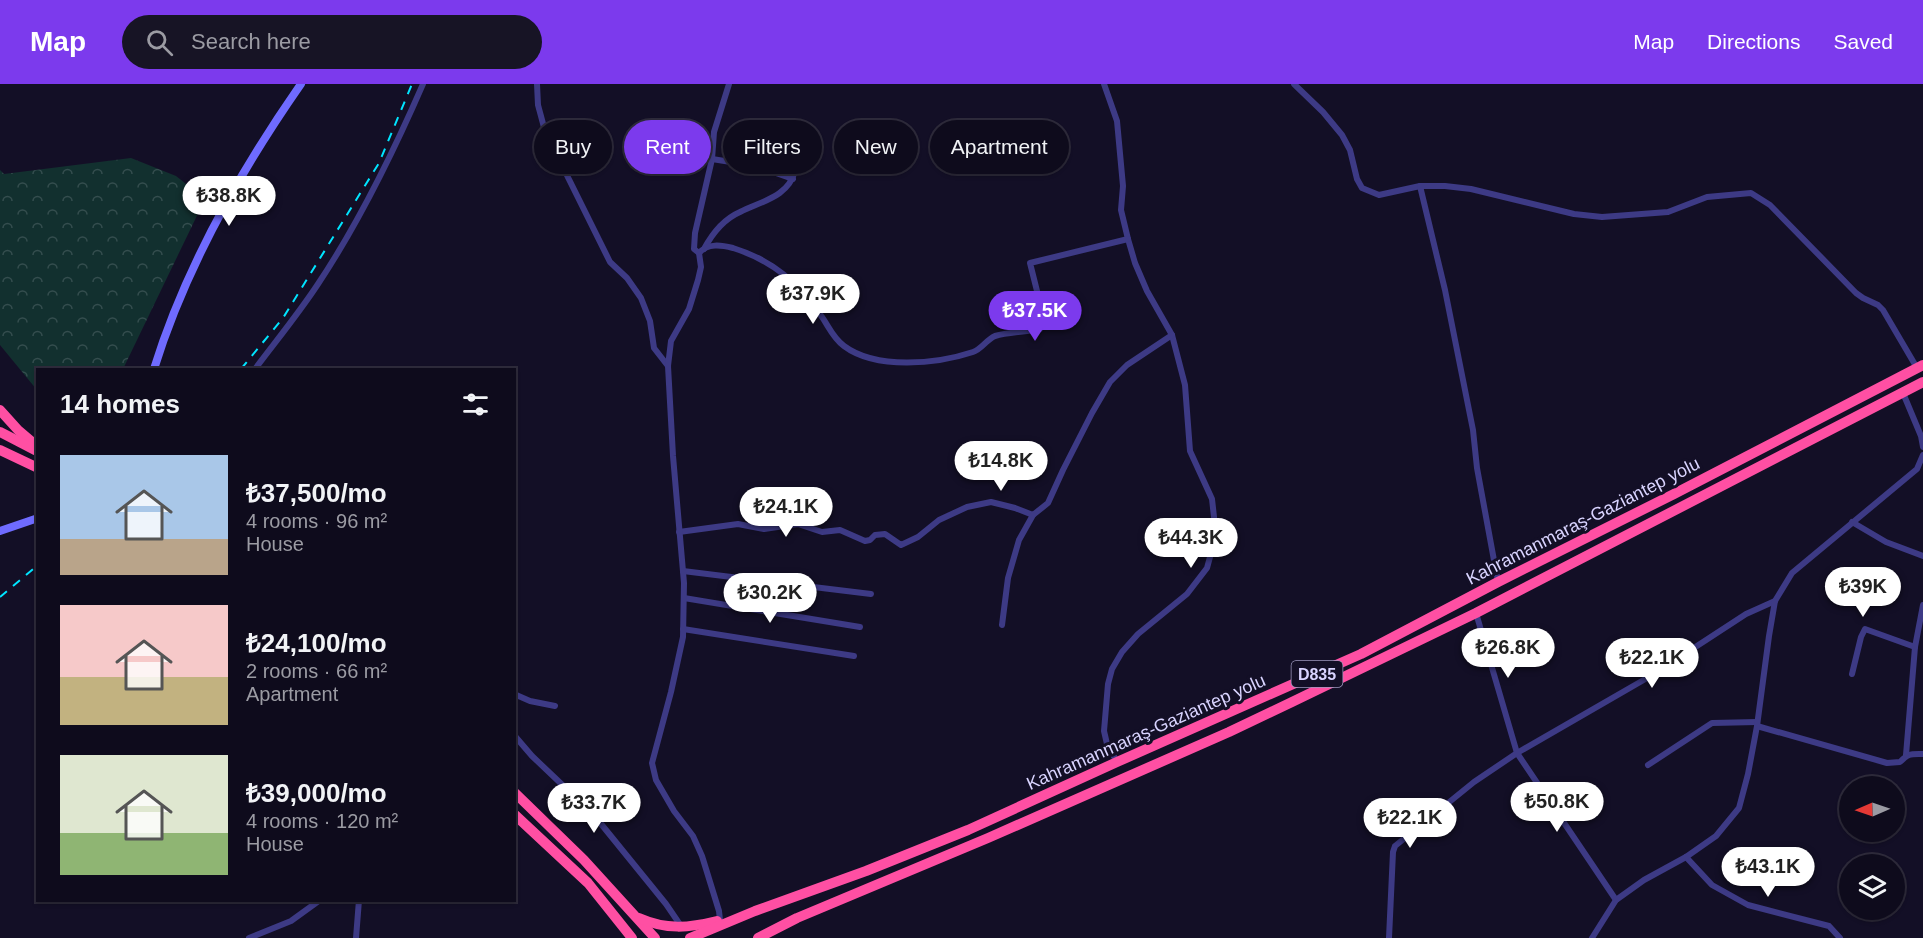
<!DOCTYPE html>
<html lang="en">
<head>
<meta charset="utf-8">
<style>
  body { margin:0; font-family:Arial,sans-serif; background:#171425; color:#f1f3f6; height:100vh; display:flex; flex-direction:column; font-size:22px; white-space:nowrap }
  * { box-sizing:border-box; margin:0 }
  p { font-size:20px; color:#9b9ba3 }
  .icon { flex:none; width:33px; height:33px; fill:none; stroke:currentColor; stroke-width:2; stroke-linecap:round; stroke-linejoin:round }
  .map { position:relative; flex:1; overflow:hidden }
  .details { position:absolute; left:36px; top:284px; width:480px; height:534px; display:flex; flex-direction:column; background:#0e0b1c; border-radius:0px; box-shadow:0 2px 4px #0004,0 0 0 2px #2e2b3b }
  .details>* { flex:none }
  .top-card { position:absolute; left:534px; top:36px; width:570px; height:54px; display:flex; gap:12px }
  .needle { width:39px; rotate:268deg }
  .controls { position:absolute; left:1839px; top:692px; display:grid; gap:12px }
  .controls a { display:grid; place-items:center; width:66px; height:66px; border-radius:50%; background:#0e0b1c; box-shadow:0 2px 4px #0004,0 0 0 2px #2e2b3b; font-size:30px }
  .price { position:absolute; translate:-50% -51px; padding:0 14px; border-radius:21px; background:#fff; color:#222; font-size:20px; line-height:39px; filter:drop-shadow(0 2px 3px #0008) }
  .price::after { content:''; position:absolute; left:50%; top:36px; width:18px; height:14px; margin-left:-9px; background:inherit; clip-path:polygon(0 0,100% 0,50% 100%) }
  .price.active { background:#7c3aed; color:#fff }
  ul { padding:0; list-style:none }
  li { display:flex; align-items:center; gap:18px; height:150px; padding:0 24px }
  li span { display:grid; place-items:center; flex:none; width:168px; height:120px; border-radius:0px; color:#555 }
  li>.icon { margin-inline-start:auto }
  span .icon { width:72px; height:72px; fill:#fffc; stroke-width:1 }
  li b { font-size:26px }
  h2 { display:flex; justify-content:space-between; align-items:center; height:72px; padding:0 24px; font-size:26px }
  .chip { padding:0 21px; border-radius:27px; background:#0e0b1c; box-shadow:0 2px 4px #0004,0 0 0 2px #2e2b3b; font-size:21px; line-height:54px }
  .chip.active { background:#7c3aed; color:#fff }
  header { display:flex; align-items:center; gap:36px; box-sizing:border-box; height:84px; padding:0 30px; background:#7c3aed; color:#fff }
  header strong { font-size:28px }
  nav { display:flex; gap:33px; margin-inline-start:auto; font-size:21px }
  .search { width:420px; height:54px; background:#171425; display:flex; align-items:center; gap:15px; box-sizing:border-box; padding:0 21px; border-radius:33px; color:#9b9ba3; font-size:22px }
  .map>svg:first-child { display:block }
</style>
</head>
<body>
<header>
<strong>Map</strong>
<div class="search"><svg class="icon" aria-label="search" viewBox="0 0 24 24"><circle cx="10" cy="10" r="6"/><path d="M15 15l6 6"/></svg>Search here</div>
<nav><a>Map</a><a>Directions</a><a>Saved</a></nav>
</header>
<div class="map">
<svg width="1923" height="854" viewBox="0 0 1923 854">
  <defs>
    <pattern id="forest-crowns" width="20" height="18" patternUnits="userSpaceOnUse" patternTransform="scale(1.5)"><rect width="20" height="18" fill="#12302f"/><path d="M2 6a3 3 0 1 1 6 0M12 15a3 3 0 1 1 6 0" fill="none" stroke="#344d4e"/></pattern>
  </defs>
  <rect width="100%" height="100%" fill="#130f26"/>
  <polygon fill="url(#forest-crowns)" points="131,74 176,92 205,115 123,285 38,285 37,306 0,261 0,86 4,90"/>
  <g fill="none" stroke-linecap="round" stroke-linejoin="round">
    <g stroke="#3d3a85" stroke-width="6">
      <polyline points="537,0 538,21 545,47 610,178 627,194 641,214 650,237 654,264 668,282"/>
      <polyline points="1104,0 1117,37 1123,102 1121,126 1128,155 1135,179 1147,207 1172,251 1185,301 1190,367 1212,415 1216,451 1207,484 1187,510 1138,550 1122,568 1112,585 1108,600 1104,647 1107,660 1117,678"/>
      <polyline points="1294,0 1323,28 1342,51 1350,66 1357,95 1362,104 1379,111 1420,102"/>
      <polyline points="712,75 756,82 793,95"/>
      <path d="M704 165C712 150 724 135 740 128 762 117 788 113 795 87"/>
      <path d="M699 169C708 159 721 161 733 164 772 176 799 199 822 233 829 243 833 254 844 262 876 286 937 280 973 268 982 265 986 256 995 252 1009 248 1026 248 1040 245L1045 239 1030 179 1128 155"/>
      <path d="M255 285C276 257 299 229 318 200 360 137 393 69 423 0"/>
      <polyline points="1903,309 1921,352 1923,363"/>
      <polyline points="1852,438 1886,458 1923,472"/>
      <polyline points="679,448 738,440 764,445 798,440 822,448 840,446 865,457 870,456 875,451 885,450 901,461 918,453 939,436 967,423 991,418 1015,424 1033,431 1048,419 1063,386 1092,329 1110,298 1127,281 1172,251"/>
      <polyline points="683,487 871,510"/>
      <polyline points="1498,498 1477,384 1473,346 1445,206 1420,102 1445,102 1471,105 1574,130 1602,133 1668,128 1707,113 1751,109 1770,121 1856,209 1863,214 1878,221 1883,226 1917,284"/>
      <polyline points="684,514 860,543"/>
      <polyline points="1476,529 1517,669 1616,816"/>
      <polyline points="1002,541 1008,494 1019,456 1033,431"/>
      <polyline points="683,545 854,572"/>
      <polyline points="1852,590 1861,553 1865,545 1915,563"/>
      <polyline points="514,610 530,617 555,622"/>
      <path d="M1757 642 1887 679 1900 678C1909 669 1910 670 1923 670"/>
      <polyline points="514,651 532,672 593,730 666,820 681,842"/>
      <polyline points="1906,671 1915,563 1923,521"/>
      <polyline points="1648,681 1712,639 1757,638"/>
      <polyline points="1686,773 1712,801 1748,821 1829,842 1840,854"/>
      <polyline points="720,836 719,827 702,772 693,752 674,727 656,696 652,679 671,608 683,553 684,499 673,372 668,282 671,257 689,225 698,196 701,183 699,169 694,165 695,149 712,75 714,48 729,0"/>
      <polyline points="249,854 291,837 320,816"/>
      <polyline points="356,854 359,816"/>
      <polyline points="1389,854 1393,768 1395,762 1474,698 1517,669 1654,590 1746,530 1775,517"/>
      <polyline points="1592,854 1616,816 1644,796 1686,773 1716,752 1739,724 1748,690 1757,642 1769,552 1775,517 1792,489 1917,385 1923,371"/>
    </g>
    <g stroke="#6f6bff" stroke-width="8">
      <path d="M154 285C185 185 241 86 301 0"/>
      <polyline points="0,447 38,434"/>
    </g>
    <g stroke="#ff4fa3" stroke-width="10">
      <polyline points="0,326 18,346 38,363"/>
      <polyline points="0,348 35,366"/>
      <polyline points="0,366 38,384"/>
      <polyline points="514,708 584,776 655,854"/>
      <polyline points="514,730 588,799 632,854"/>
      <path d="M639 834C666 846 689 844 717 837"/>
      <polyline points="690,854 755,827 866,787 968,746 1117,678 1361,570 1498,498 1674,410 1923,281"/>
      <polyline points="758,854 797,834 988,754 1229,648 1292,618 1476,529 1923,298"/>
    </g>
    <g stroke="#00e5ff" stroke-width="2" stroke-dasharray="9 8" stroke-linecap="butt">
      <polyline points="241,285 283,234 379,79 412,0"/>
      <polyline points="0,513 38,481"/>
    </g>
  </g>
  <g text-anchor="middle" stroke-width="6" stroke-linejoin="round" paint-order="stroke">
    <rect fill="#130f26" stroke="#9e99be" stroke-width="1.5" x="1291.5" y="577" width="51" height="26" rx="4.5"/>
    <g font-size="16" font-weight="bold" fill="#d9d4ff">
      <text x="1317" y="596">D835</text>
    </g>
    <g font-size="18" fill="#d9d4ff" stroke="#130f26">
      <text transform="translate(1583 437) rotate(-27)" y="6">Kahramanmaraş-Gaziantep yolu</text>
      <text transform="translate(1146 648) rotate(-24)" y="6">Kahramanmaraş-Gaziantep yolu</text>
    </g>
  </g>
</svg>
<div class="controls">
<a><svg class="needle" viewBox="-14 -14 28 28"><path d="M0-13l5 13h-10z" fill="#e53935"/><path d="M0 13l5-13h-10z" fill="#9b9ba3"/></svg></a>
<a><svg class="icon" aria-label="layers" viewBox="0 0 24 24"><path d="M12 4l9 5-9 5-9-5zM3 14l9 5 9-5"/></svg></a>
</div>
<b class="price" style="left:229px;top:143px">₺38.8K</b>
<b class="price" style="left:813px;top:241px">₺37.9K</b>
<b class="price active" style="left:1035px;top:258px">₺37.5K</b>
<b class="price" style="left:1001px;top:408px">₺14.8K</b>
<b class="price" style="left:786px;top:454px">₺24.1K</b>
<b class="price" style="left:1191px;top:485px">₺44.3K</b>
<b class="price" style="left:1863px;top:534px">₺39K</b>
<b class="price" style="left:770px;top:540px">₺30.2K</b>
<b class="price" style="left:1508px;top:595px">₺26.8K</b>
<b class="price" style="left:1652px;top:605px">₺22.1K</b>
<b class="price" style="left:1557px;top:749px">₺50.8K</b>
<b class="price" style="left:594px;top:750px">₺33.7K</b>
<b class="price" style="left:1410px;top:765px">₺22.1K</b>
<b class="price" style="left:1768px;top:814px">₺43.1K</b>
<div class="top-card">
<a class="chip">Buy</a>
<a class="chip active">Rent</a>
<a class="chip">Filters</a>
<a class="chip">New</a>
<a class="chip">Apartment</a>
</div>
<section class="details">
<h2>14 homes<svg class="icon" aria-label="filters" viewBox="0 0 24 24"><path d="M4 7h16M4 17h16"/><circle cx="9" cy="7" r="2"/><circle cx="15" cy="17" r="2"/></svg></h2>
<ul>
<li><span style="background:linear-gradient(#a9c7e8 70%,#b9a48a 0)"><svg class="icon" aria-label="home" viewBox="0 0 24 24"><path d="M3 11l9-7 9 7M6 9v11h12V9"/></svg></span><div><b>₺37,500/mo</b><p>4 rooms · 96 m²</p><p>House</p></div></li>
<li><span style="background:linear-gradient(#f6c9c9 60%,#c2b280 0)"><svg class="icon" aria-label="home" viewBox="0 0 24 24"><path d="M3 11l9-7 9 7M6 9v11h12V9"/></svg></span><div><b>₺24,100/mo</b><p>2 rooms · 66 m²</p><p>Apartment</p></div></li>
<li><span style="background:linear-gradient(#dfe7d0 65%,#8fb573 0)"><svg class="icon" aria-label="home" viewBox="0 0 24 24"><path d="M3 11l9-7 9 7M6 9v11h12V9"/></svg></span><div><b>₺39,000/mo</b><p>4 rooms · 120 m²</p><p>House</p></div></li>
</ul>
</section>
</div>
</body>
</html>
